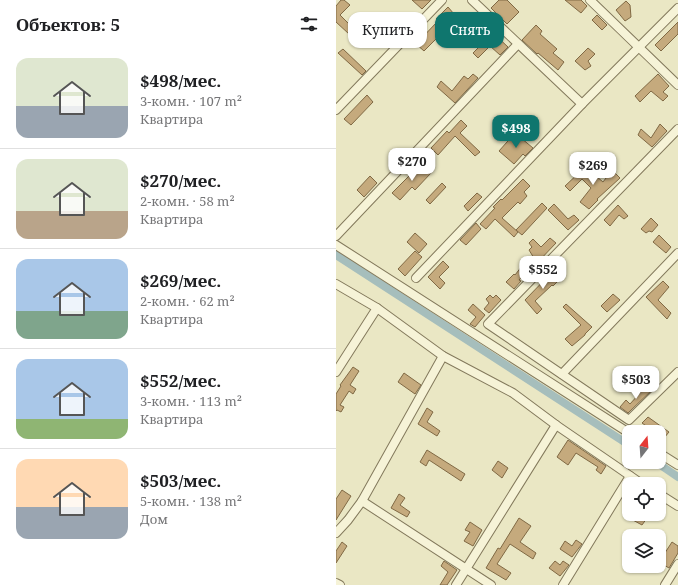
<!DOCTYPE html>
<html lang="ru">
<head>
<meta charset="utf-8">
<style>
  body { margin:0; font-family:"Noto Serif",serif; background:#f2f2f2; color:#202124; height:100vh; display:flex; flex-direction:column; font-size:15px; white-space:nowrap }
  * { box-sizing:border-box; margin:0 }
  p { font-size:13px; color:#757577 }
  .icon { flex:none; width:22px; height:22px; fill:none; stroke:currentColor; stroke-width:2; stroke-linecap:round; stroke-linejoin:round }
  .map { position:relative; flex:1; overflow:hidden }
  .sheet { display:flex; flex-direction:column; background:#fff; width:336px }
  .sheet>* { flex:none }
  .guide { position:absolute; left:12px; top:12px; width:270px; height:36px; display:flex; gap:8px }
  .needle { width:26px; rotate:17deg }
  .buttons { position:absolute; left:286px; top:425px; display:grid; gap:8px }
  .buttons a { display:grid; place-items:center; width:44px; height:44px; border-radius:8px; background:#fff; box-shadow:0 1px 3px #0004; font-size:20px }
  .price { position:absolute; translate:-50% -34px; padding:0 9px; border-radius:8px; background:#fff; color:#222; font-size:13px; line-height:26px; filter:drop-shadow(0 1px 2px #0008) }
  .price::after { content:''; position:absolute; left:50%; top:24px; width:12px; height:9px; margin-left:-6px; background:inherit; clip-path:polygon(0 0,100% 0,50% 100%) }
  .price.on { background:#0f766e; color:#fff }
  ul { padding:0; list-style:none }
  li { display:flex; align-items:center; gap:12px; height:100px; padding:0 16px }
  li+li { border-top:1px solid #e0e0e0 }
  li span { display:grid; place-items:center; flex:none; width:112px; height:80px; border-radius:12px; color:#555 }
  li>.icon { margin-inline-start:auto }
  span .icon { width:48px; height:48px; fill:#fffc; stroke-width:1 }
  li b { font-size:17px }
  h2 { display:flex; justify-content:space-between; align-items:center; height:48px; padding:0 16px; font-size:17px }
  .tag { padding:0 14px; border-radius:12px; background:#fff; box-shadow:0 1px 3px #0004; font-size:14px; line-height:36px }
  .tag.on { background:#0f766e; color:#fff }
  main { display:flex; flex:1; min-height:0 }
  .map>svg:first-child { display:block }
</style>
</head>
<body>
<main>
<section class="sheet">
<h2>Объектов: 5<svg class="icon" aria-label="filters" viewBox="0 0 24 24"><path d="M4 7h16M4 17h16"/><circle cx="9" cy="7" r="2"/><circle cx="15" cy="17" r="2"/></svg></h2>
<ul>
<li><span style="background:linear-gradient(#dfe7d0 60%,#9aa5b1 0)"><svg class="icon" aria-label="home" viewBox="0 0 24 24"><path d="M3 11l9-7 9 7M6 9v11h12V9"/></svg></span><div><b>$498/мес.</b><p>3-комн. · 107 m²</p><p>Квартира</p></div></li>
<li><span style="background:linear-gradient(#dfe7d0 65%,#b9a48a 0)"><svg class="icon" aria-label="home" viewBox="0 0 24 24"><path d="M3 11l9-7 9 7M6 9v11h12V9"/></svg></span><div><b>$270/мес.</b><p>2-комн. · 58 m²</p><p>Квартира</p></div></li>
<li><span style="background:linear-gradient(#a9c7e8 65%,#7fa58c 0)"><svg class="icon" aria-label="home" viewBox="0 0 24 24"><path d="M3 11l9-7 9 7M6 9v11h12V9"/></svg></span><div><b>$269/мес.</b><p>2-комн. · 62 m²</p><p>Квартира</p></div></li>
<li><span style="background:linear-gradient(#a9c7e8 75%,#8fb573 0)"><svg class="icon" aria-label="home" viewBox="0 0 24 24"><path d="M3 11l9-7 9 7M6 9v11h12V9"/></svg></span><div><b>$552/мес.</b><p>3-комн. · 113 m²</p><p>Квартира</p></div></li>
<li><span style="background:linear-gradient(#ffd9b3 60%,#9aa5b1 0)"><svg class="icon" aria-label="home" viewBox="0 0 24 24"><path d="M3 11l9-7 9 7M6 9v11h12V9"/></svg></span><div><b>$503/мес.</b><p>5-комн. · 138 m²</p><p>Дом</p></div></li>
</ul>
</section>
<div class="map">
<svg width="342" height="585" viewBox="0 0 342 585">
  <rect width="100%" height="100%" fill="#eae7c4"/>
  <g fill="none" stroke-linecap="round" stroke-linejoin="round">
    <g stroke="#a6bebc" stroke-width="8">
      <polyline points="0,255 293,445"/>
      <polyline points="320,462 342,477"/>
    </g>
  </g>
  <g fill="#c5aa7d" stroke="#806944">
    <polygon points="5,0 8,0 14,5 4,15 18,29 13,34 0,22 0,6"/>
    <polygon points="76,0 95,0 86,9"/>
    <polygon points="163,0 171,0 183,12 171,24 155,8"/>
    <polygon points="229,0 245,0 251,6 245,13"/>
    <polygon points="290,1 294,5 295,17 289,21 280,10"/>
    <polygon points="112,7 118,14 105,27 108,31 88,51 80,44 102,21 100,19"/>
    <polygon points="261,15 271,25 266,30 256,20"/>
    <polygon points="141,17 145,21 136,31 131,26"/>
    <polygon points="342,22 342,34 325,51 319,45"/>
    <polygon points="200,25 206,31 204,34 221,49 217,53 228,62 222,70 202,53 201,54 186,40"/>
    <polygon points="56,26 66,34 56,44 43,34 47,29 52,32"/>
    <polygon points="157,33 172,47 164,55 154,46 142,58 137,53"/>
    <polygon points="252,48 259,54 252,61 255,66 249,70 239,61"/>
    <polygon points="7,49 30,71 26,75 2,53"/>
    <polygon points="137,74 142,78 119,103 101,87 105,81 116,91 128,76 132,79"/>
    <polygon points="322,74 333,86 327,92 332,96 327,101 315,91 304,102 299,96"/>
    <polygon points="31,95 37,102 15,125 8,119"/>
    <polygon points="125,120 131,126 124,133 144,152 139,156 119,136 102,155 95,148 111,131 113,133"/>
    <polygon points="324,124 331,131 316,147 302,135 305,129 315,138"/>
    <polygon points="179,133 197,148 189,156 187,154 178,164 163,151"/>
    <polygon points="85,164 95,173 79,190 76,187 64,200 56,193"/>
    <polygon points="253,170 267,182 276,170 284,178 261,199 262,200 253,209 244,202 255,188 246,179 234,191 229,186 245,171 250,176"/>
    <polygon points="34,176 41,183 28,197 21,190"/>
    <polygon points="187,179 194,186 188,192 191,196 184,204 182,202 166,218 182,232 178,237 159,219 150,229 144,224 159,208 157,207 165,199 166,200"/>
    <polygon points="106,183 110,187 94,204 90,200"/>
    <polygon points="141,193 146,197 132,211 128,206"/>
    <polygon points="206,203 211,208 186,235 180,230"/>
    <polygon points="218,204 232,219 238,215 243,220 232,230 212,210"/>
    <polygon points="282,205 292,216 288,219 283,215 274,226 268,220"/>
    <polygon points="315,218 322,225 316,232 313,231 310,233 305,229"/>
    <polygon points="140,223 145,229 130,245 124,240"/>
    <polygon points="79,233 91,244 83,253 71,242"/>
    <polygon points="323,235 335,247 330,253 317,242"/>
    <polygon points="214,238 220,243 201,263 193,250 196,247 193,243 197,239 205,247"/>
    <polygon points="79,251 86,257 69,276 62,269"/>
    <polygon points="107,261 113,267 103,277 109,283 104,289 92,277"/>
    <polygon points="186,266 191,271 183,280 185,281 178,289 170,282 178,274 179,275"/>
    <polygon points="220,268 227,276 217,286 216,285 199,301 206,309 201,314 189,300"/>
    <polygon points="327,281 333,287 322,300 335,313 331,319 310,297"/>
    <polygon points="277,294 284,300 271,312 265,306"/>
    <polygon points="154,295 157,298 160,295 165,300 153,313 148,309 153,303 150,299"/>
    <polygon points="137,304 149,315 139,327 134,324 140,317 132,310"/>
    <polygon points="230,304 256,327 249,334 249,335 236,346 229,339 245,325 227,307"/>
    <polygon points="17,367 23,371 14,385 20,389 17,394 13,391 4,405 8,407 5,412 1,410 0,411 0,394 5,386 4,385"/>
    <polygon points="68,373 85,385 79,394 62,382"/>
    <polygon points="312,384 317,389 292,413 284,407 290,400 294,404"/>
    <polygon points="91,408 97,412 91,422 104,431 101,436 82,424"/>
    <polygon points="312,417 333,432 328,438 323,435 323,432 319,432 306,423"/>
    <polygon points="232,440 270,466 265,474 260,470 262,467 240,453 232,465 221,457"/>
    <polygon points="91,450 129,474 125,481 93,460 90,466 84,462"/>
    <polygon points="162,461 172,468 166,478 156,470"/>
    <polygon points="6,490 15,496 0,520 0,499"/>
    <polygon points="63,494 69,498 64,505 74,512 71,517 55,508"/>
    <polygon points="299,514 304,514 311,518 306,525 295,519"/>
    <polygon points="183,518 195,526 184,542 200,553 197,559 174,544 161,564 175,573 170,580 150,568 162,548 164,549"/>
    <polygon points="134,522 146,530 137,546 128,541 134,532 129,530"/>
    <polygon points="240,540 246,544 236,557 224,549 229,541 236,546"/>
    <polygon points="6,542 11,546 0,563 0,551"/>
    <polygon points="336,542 342,546 342,553 333,568 323,562"/>
    <polygon points="108,561 121,570 111,585 104,585 112,572 105,566"/>
    <polygon points="219,561 224,565 227,561 233,565 224,576 213,568"/>
  </g>
  <g fill="none" stroke-linecap="round" stroke-linejoin="round">
    <defs>
      <g id="street">
        <polyline points="136,0 246,104"/>
        <polyline points="254,0 342,85"/>
        <polyline points="0,110 106,0"/>
        <polyline points="342,129 152,324 293,420 342,372"/>
        <polyline points="0,236 182,44"/>
        <polyline points="0,245 293,433"/>
        <polyline points="80,278 246,104 342,8"/>
        <polyline points="0,284 41,308 107,356 177,393 220,425 306,484"/>
        <polyline points="0,372 41,308"/>
        <polyline points="226,374 342,253"/>
        <polyline points="323,453 342,465"/>
        <polyline points="323,494 342,506"/>
        <polyline points="26,501 155,585"/>
        <polyline points="0,533 12,520 26,501 107,356"/>
        <polyline points="0,583 4,585"/>
        <polyline points="120,585 220,425"/>
        <polyline points="227,585 294,476"/>
        <polyline points="329,585 342,564"/>
      </g>
    </defs>
    <use href="#street" stroke="#83795c" stroke-width="10"/>
    <use href="#street" stroke="#f6f3d7" stroke-width="8"/>
  </g>
</svg>
<div class="buttons">
<a><svg class="needle" viewBox="-14 -14 28 28"><path d="M0-13l5 13h-10z" fill="#e53935"/><path d="M0 13l5-13h-10z" fill="#757577"/></svg></a>
<a><svg class="icon" aria-label="locate" viewBox="0 0 24 24"><circle cx="12" cy="12" r="6"/><path d="M12 2v4M12 18v4M2 12h4M18 12h4"/></svg></a>
<a><svg class="icon" aria-label="layers" viewBox="0 0 24 24"><path d="M12 4l9 5-9 5-9-5zM3 14l9 5 9-5"/></svg></a>
</div>
<b class="price on" style="left:180px;top:149px">$498</b>
<b class="price" style="left:76px;top:182px">$270</b>
<b class="price" style="left:257px;top:186px">$269</b>
<b class="price" style="left:207px;top:290px">$552</b>
<b class="price" style="left:300px;top:400px">$503</b>
<div class="guide">
<a class="tag">Купить</a>
<a class="tag on">Снять</a>
</div>
</div>
</main>
</body>
</html>
